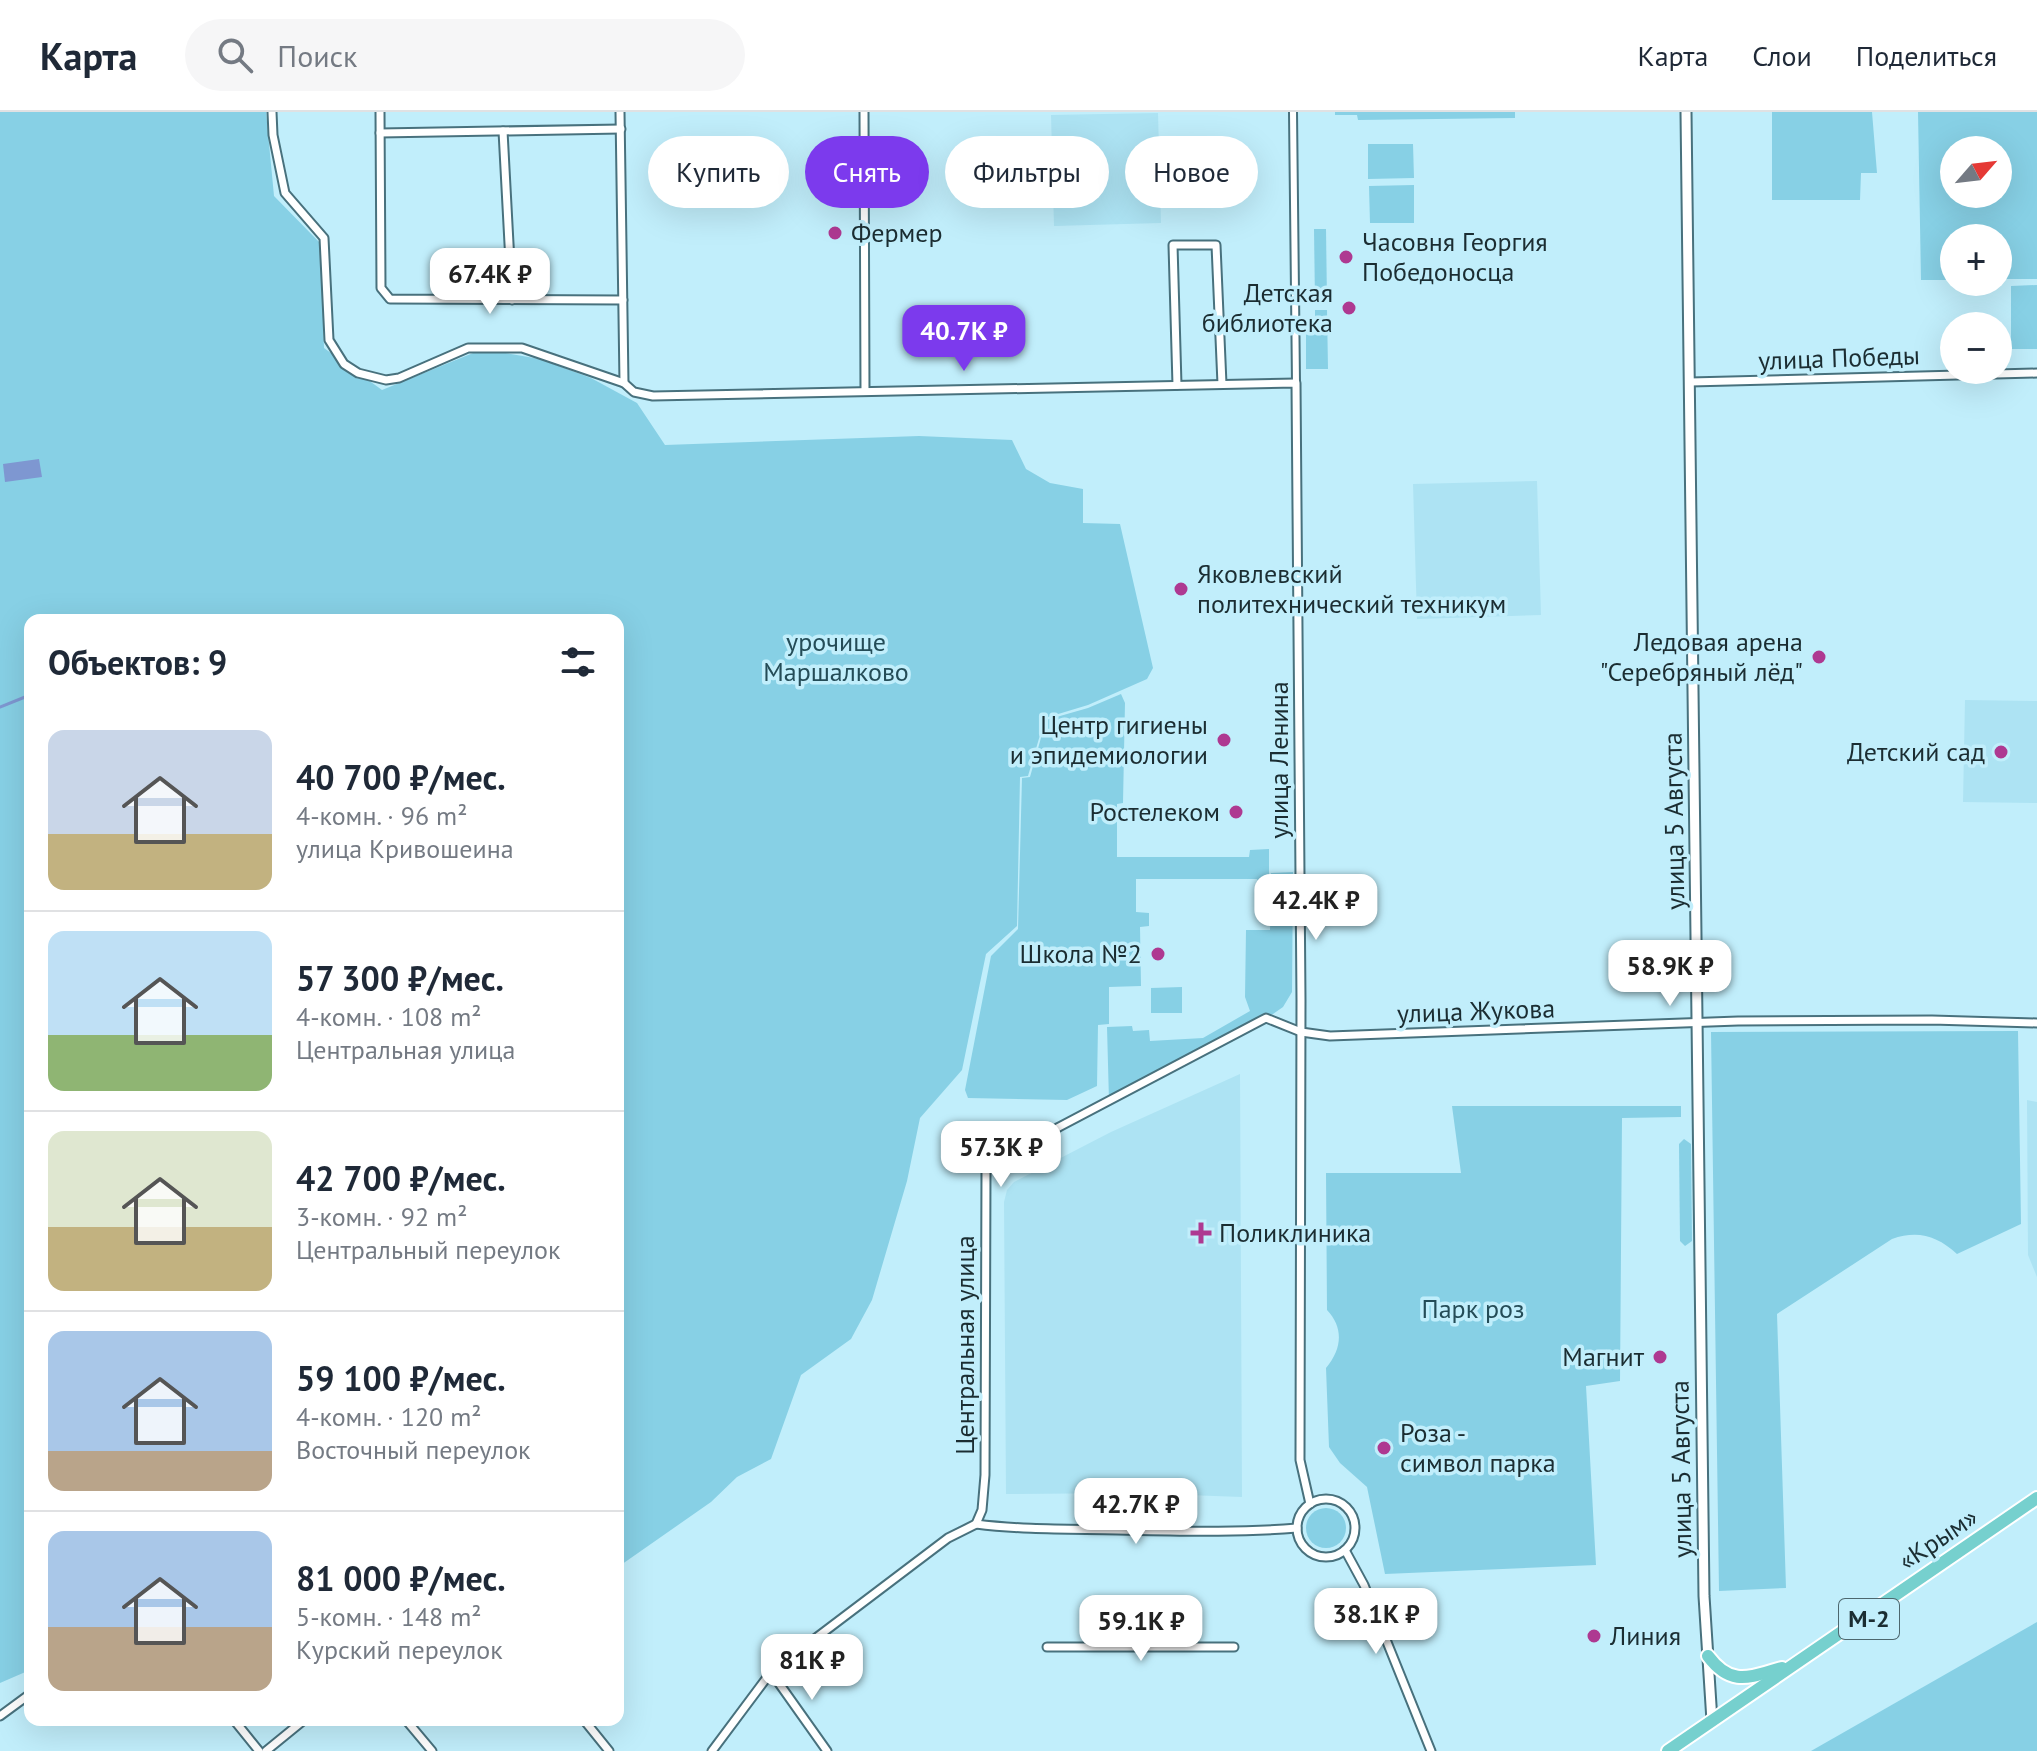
<!DOCTYPE html>
<html lang="ru">
<head>
<meta charset="utf-8">
<style>
  body { margin:0; font-family:"PT Sans",sans-serif; background:#f6f6f7; color:#1f2937; height:100vh; display:flex; flex-direction:column; font-size:30px; white-space:nowrap }
  * { box-sizing:border-box; margin:0 }
  p { font-size:26px; color:#747a83 }
  .icon { flex:none; width:44px; height:44px; fill:none; stroke:currentColor; stroke-width:2; stroke-linecap:round; stroke-linejoin:round }
  .map { position:relative; flex:1; overflow:hidden }
  .side { position:absolute; left:24px; top:502px; width:600px; height:1112px; display:flex; flex-direction:column; background:#fff; border-radius:16px; box-shadow:0 8px 32px #0002 }
  .side>* { flex:none }
  .hud { position:absolute; left:648px; top:24px; width:760px; height:72px; display:flex; gap:16px }
  .needle { width:52px; rotate:62deg }
  .controls { position:absolute; left:1940px; top:24px; display:grid; gap:16px }
  .controls a { display:grid; place-items:center; width:72px; height:72px; border-radius:50%; background:#fff; box-shadow:0 8px 32px #0002; font-size:40px }
  .price { position:absolute; translate:-50% -68px; padding:0 18px; border-radius:16px; background:#fff; color:#222; font-size:26px; line-height:52px; filter:drop-shadow(0 2px 4px #0008) }
  .price::after { content:''; position:absolute; left:50%; top:48px; width:24px; height:18px; margin-left:-12px; background:inherit; clip-path:polygon(0 0,100% 0,50% 100%) }
  .price.current { background:#7c3aed; color:#fff }
  ul { padding:0; list-style:none }
  li { display:flex; align-items:center; gap:24px; height:200px; padding:0 24px }
  li+li { border-top:2px solid #e0e1e3 }
  li span { display:grid; place-items:center; flex:none; width:224px; height:160px; border-radius:16px; color:#555 }
  li>.icon { margin-inline-start:auto }
  span .icon { width:96px; height:96px; fill:#fffc; stroke-width:1 }
  li b { font-size:34px }
  h2 { display:flex; justify-content:space-between; align-items:center; height:96px; padding:0 24px; font-size:34px }
  .chip { padding:0 28px; border-radius:36px; background:#fff; box-shadow:0 8px 32px #0002; font-size:28px; line-height:72px }
  .chip.current { background:#7c3aed; color:#fff }
  header { display:flex; align-items:center; gap:48px; box-sizing:border-box; height:112px; padding:0 40px; background:#fff; border-bottom:2px solid #e0e1e3 }
  header strong { font-size:38px }
  nav { display:flex; gap:44px; margin-inline-start:auto; font-size:28px }
  .search { width:560px; height:72px; background:#f6f6f7; display:flex; align-items:center; gap:20px; box-sizing:border-box; padding:0 28px; border-radius:44px; color:#747a83; font-size:30px }
  .map>svg:first-child { display:block }
</style>
</head>
<body>
<header>
<strong>Карта</strong>
<div class="search"><svg class="icon" aria-label="search" viewBox="0 0 24 24"><circle cx="10" cy="10" r="6"/><path d="M15 15l6 6"/></svg>Поиск</div>
<nav><a>Карта</a><a>Слои</a><a>Поделиться</a></nav>
</header>
<div class="map">
<svg width="2037" height="1639" viewBox="0 0 2037 1639">
  <rect width="100%" height="100%" fill="#c1eefb"/>
  <g fill="#ade3f3">
    <polygon points="1158,1 1161,111 1054,114 1051,3"/>
    <polygon points="1537,369 1541,503 1417,507 1413,372"/>
    <polygon points="1965,588 2037,589 2037,691 1963,690"/>
    <polygon points="1240,962 1242,1385 1133,1381 1006,1382 1004,1090 1007,1078 1014,1070 1111,1020"/>
    <polygon points="2027,988 2037,990 2037,1165 2028,1143"/>
  </g>
  <g fill="#87d0e5" fill-rule="evenodd">
    <polygon points="0,0 266,0 274,84 321,132 324,236 382,278 483,237 540,247 591,266 637,291 665,333 919,324 1012,328 1026,357 1050,371 1083,377 1083,411 1120,412 1153,556 1147,567 1088,593 1045,606 1028,664 1020,665 1017,814 986,842 962,958 920,1006 907,1069 872,1188 851,1227 801,1263 771,1347 737,1365 711,1390 618,1455 618,508 30,508 30,1558 0,1571"/>
    <polygon points="1335,0 1515,0 1515,6 1358,8 1357,3 1335,3"/>
    <polygon points="1772,0 1872,0 1877,61 1861,61 1860,88 1772,88"/>
    <path d="M1918 0H2037V167H1998V126H1954V168H1921ZM1954 38H1998V82H1954Z"/>
    <polygon points="1368,32 1413,32 1414,66 1368,67"/>
    <polygon points="1414,73 1414,111 1370,111 1369,74"/>
    <polygon points="1314,117 1326,117 1327,190 1315,190"/>
    <polygon points="2037,173 2037,237 2011,237 2011,174"/>
    <polygon points="1315,198 1327,198 1328,257 1306,257 1306,209 1315,209"/>
    <polygon points="1121,582 1125,591 1123,691 1117,692 1117,745 1249,745 1250,738 1269,737 1269,778 1262,778 1257,767 1136,767 1136,800 1149,801 1149,814 1140,815 1141,874 1109,875 1109,912 1098,913 1097,974 1067,988 968,986 965,978 991,844 1018,817 1022,666 1030,665 1046,608 1088,596"/>
    <polygon points="1293,760 1292,880 1283,895 1273,902 1109,989 1107,915 1132,914 1133,919 1149,918 1150,929 1203,926 1250,899 1245,885 1246,818 1270,818 1271,761"/>
    <polygon points="1182,875 1182,901 1151,901 1151,876"/>
    <path d="M2018 919 2021 1112 1957 1142C1937 1124 1918 1118 1892 1127L1777 1202 1786 1476 1719 1479 1711 920Z"/>
    <path d="M1452 994H1681V1005L1622 1006 1620 1269 1586 1274 1596 1453 1385 1462 1367 1375 1340 1351 1329 1335 1326 1256C1342 1237 1344 1216 1327 1198L1326 1061H1461Z"/>
    <polygon points="1684,1027 1691,1032 1692,1129 1685,1134 1680,1129 1679,1032"/>
    <circle cx="1326" cy="1416" r="20"/>
    <polygon points="2037,1510 2037,1639 1811,1639"/>
  </g>
  <polygon fill="#7e97d1" points="39,347 42,365 5,370 3,352"/>
  <g fill="none" stroke-linecap="round" stroke-linejoin="round">
    <polyline stroke="#7e97d1" stroke-width="3" points="0,595 30,583"/>
    <defs>
      <polyline id="pedestrian" points="1293,0 1296,271"/>
      <g id="minor">
        <polyline points="272,0 273,23 285,81 324,126 329,228 344,252 358,261 386,268 399,266 468,236 522,236 624,271 634,280 653,284 1296,271 1301,888 1300,1348 1310,1392"/>
        <polyline points="380,0 381,176 390,187 623,188"/>
        <polyline points="620,0 624,271"/>
        <polyline points="864,0 865,279"/>
        <polyline points="503,19 512,188"/>
        <polyline points="380,21 621,17"/>
        <polyline points="1690,270 2037,261"/>
        <polyline points="1177,273 1173,133 1216,133 1222,272"/>
        <circle cx="1326" cy="1416" r="29"/>
        <path d="M976 1412C1023 1418 1070 1417 1118 1418 1177 1419 1237 1421 1297 1416"/>
        <polyline points="1345,1438 1364,1473 1431,1639"/>
        <polyline points="1047,1535 1234,1535"/>
        <polyline points="771,1560 827,1639"/>
        <polyline points="0,1604 30,1582"/>
        <polyline points="234,1608 259,1639"/>
        <polyline points="406,1608 432,1639"/>
        <polyline points="584,1608 609,1639"/>
        <polyline points="266,1639 304,1608"/>
        <polyline points="712,1639 771,1560 948,1426 976,1412 982,1398 985,1363 986,1057 1059,1015 1266,906 1301,920 1330,924 1738,909 1932,908 2037,911"/>
      </g>
      <polyline id="tertiary" points="1686,0 1704,1484 1712,1609"/>
      <g id="trunk">
        <path d="M1708 1544C1731 1575 1749 1565 1782 1556"/>
        <polyline points="1668,1639 2037,1386"/>
      </g>
    </defs>
    <use href="#pedestrian" stroke="#48717d" stroke-width="10"/>
    <use href="#minor" stroke="#48717d" stroke-width="11"/>
    <use href="#tertiary" stroke="#48717d" stroke-width="13"/>
    <use href="#trunk" stroke="#fff" stroke-width="16"/>
    <use href="#pedestrian" stroke="#fff" stroke-width="6"/>
    <use href="#minor" stroke="#fff" stroke-width="7"/>
    <use href="#tertiary" stroke="#fff" stroke-width="9"/>
    <use href="#trunk" stroke="#76d0ce" stroke-width="12"/>
  </g>
  <g fill="#ae3991" stroke="#c1eefb" stroke-width="3">
    <circle cx="835" cy="121" r="8"/>
    <circle cx="1346" cy="145" r="8"/>
    <circle cx="1349" cy="196" r="8"/>
    <circle cx="1181" cy="477" r="8"/>
    <circle cx="1819" cy="545" r="8"/>
    <circle cx="1224" cy="628" r="8"/>
    <circle cx="2001" cy="640" r="8"/>
    <circle cx="1236" cy="700" r="8"/>
    <circle cx="1158" cy="842" r="8"/>
    <path d="M1197 1109h8v8h8v8h-8v8h-8v-8h-8v-8h8z"/>
    <circle cx="1660" cy="1245" r="8"/>
    <circle cx="1384" cy="1336" r="8"/>
    <circle cx="1594" cy="1524" r="8"/>
  </g>
  <g text-anchor="middle" stroke-width="7" stroke-linejoin="round" paint-order="stroke">
    <rect fill="#c1eefb" stroke="#4d676e" stroke-width="2" x="1839" y="1487" width="60" height="40" rx="6"/>
    <g font-size="24" font-weight="bold" fill="#1b2d32">
      <text x="1869" y="1515">М-2</text>
    </g>
    <g font-size="26" fill="#1b2d32" stroke="#c1eefb" text-anchor="end">
      <text x="851" y="130" text-anchor="start">Фермер</text>
      <text x="1362" y="139" text-anchor="start">Часовня Георгия<tspan x="1362" dy="30">Победоносца</tspan></text>
      <text x="1333" y="190">Детская<tspan x="1333" dy="30">библиотека</tspan></text>
      <text x="1197" y="471" text-anchor="start">Яковлевский<tspan x="1197" dy="30">политехнический техникум</tspan></text>
      <text x="1803" y="539">Ледовая арена<tspan x="1803" dy="30">"Серебряный лёд"</tspan></text>
      <text x="1208" y="622">Центр гигиены<tspan x="1208" dy="30">и эпидемиологии</tspan></text>
      <text x="1985" y="649">Детский сад</text>
      <text x="1220" y="709">Ростелеком</text>
      <text x="1142" y="851">Школа №2</text>
      <text x="1219" y="1130" text-anchor="start">Поликлиника</text>
      <text x="1644" y="1254">Магнит</text>
      <text x="1400" y="1330" text-anchor="start">Роза -<tspan x="1400" dy="30">символ парка</tspan></text>
      <text x="1610" y="1533" text-anchor="start">Линия</text>
    </g>
    <g font-size="26" fill="#1b2d32" stroke="#c1eefb">
      <text transform="translate(1839 246) rotate(-2)" y="9">улица Победы</text>
      <text transform="translate(1279 648) rotate(-90)" y="9">улица Ленина</text>
      <text transform="translate(1674 709) rotate(-91)" y="9">улица 5 Августа</text>
      <text transform="translate(1476 899) rotate(-2)" y="9">улица Жукова</text>
      <text transform="translate(965 1233) rotate(-90)" y="9">Центральная улица</text>
      <text transform="translate(1681 1357) rotate(-91)" y="9">улица 5 Августа</text>
      <text transform="translate(1938 1427) rotate(-34)" y="9">«Крым»</text>
    </g>
    <g font-size="26" fill="#244c57" stroke="#c1eefb">
      <text x="836" y="539">урочище<tspan x="836" dy="30">Маршалково</tspan></text>
      <text x="1473" y="1206">Парк роз</text>
    </g>
  </g>
</svg>
<div class="controls">
<a><svg class="needle" viewBox="-14 -14 28 28"><path d="M0-13l5 13h-10z" fill="#e53935"/><path d="M0 13l5-13h-10z" fill="#747a83"/></svg></a>
<a>+</a>
<a>−</a>
</div>
<b class="price" style="left:490px;top:204px">67.4K ₽</b>
<b class="price current" style="left:964px;top:261px">40.7K ₽</b>
<b class="price" style="left:1316px;top:830px">42.4K ₽</b>
<b class="price" style="left:1670px;top:896px">58.9K ₽</b>
<b class="price" style="left:1001px;top:1077px">57.3K ₽</b>
<b class="price" style="left:1136px;top:1434px">42.7K ₽</b>
<b class="price" style="left:1376px;top:1544px">38.1K ₽</b>
<b class="price" style="left:1141px;top:1551px">59.1K ₽</b>
<b class="price" style="left:812px;top:1590px">81K ₽</b>
<div class="hud">
<a class="chip">Купить</a>
<a class="chip current">Снять</a>
<a class="chip">Фильтры</a>
<a class="chip">Новое</a>
</div>
<section class="side">
<h2>Объектов: 9<svg class="icon" aria-label="filters" viewBox="0 0 24 24"><path d="M4 7h16M4 17h16"/><circle cx="9" cy="7" r="2"/><circle cx="15" cy="17" r="2"/></svg></h2>
<ul>
<li><span style="background:linear-gradient(#c9d6e8 65%,#c2b280 0)"><svg class="icon" aria-label="home" viewBox="0 0 24 24"><path d="M3 11l9-7 9 7M6 9v11h12V9"/></svg></span><div><b>40 700 ₽/мес.</b><p>4-комн. · 96 m²</p><p>улица Кривошеина</p></div></li>
<li><span style="background:linear-gradient(#bfe0f5 65%,#8fb573 0)"><svg class="icon" aria-label="home" viewBox="0 0 24 24"><path d="M3 11l9-7 9 7M6 9v11h12V9"/></svg></span><div><b>57 300 ₽/мес.</b><p>4-комн. · 108 m²</p><p>Центральная улица</p></div></li>
<li><span style="background:linear-gradient(#dfe7d0 60%,#c2b280 0)"><svg class="icon" aria-label="home" viewBox="0 0 24 24"><path d="M3 11l9-7 9 7M6 9v11h12V9"/></svg></span><div><b>42 700 ₽/мес.</b><p>3-комн. · 92 m²</p><p>Центральный переулок</p></div></li>
<li><span style="background:linear-gradient(#a9c7e8 75%,#b9a48a 0)"><svg class="icon" aria-label="home" viewBox="0 0 24 24"><path d="M3 11l9-7 9 7M6 9v11h12V9"/></svg></span><div><b>59 100 ₽/мес.</b><p>4-комн. · 120 m²</p><p>Восточный переулок</p></div></li>
<li><span style="background:linear-gradient(#a9c7e8 60%,#b9a48a 0)"><svg class="icon" aria-label="home" viewBox="0 0 24 24"><path d="M3 11l9-7 9 7M6 9v11h12V9"/></svg></span><div><b>81 000 ₽/мес.</b><p>5-комн. · 148 m²</p><p>Курский переулок</p></div></li>
</ul>
</section>
</div>
</body>
</html>
